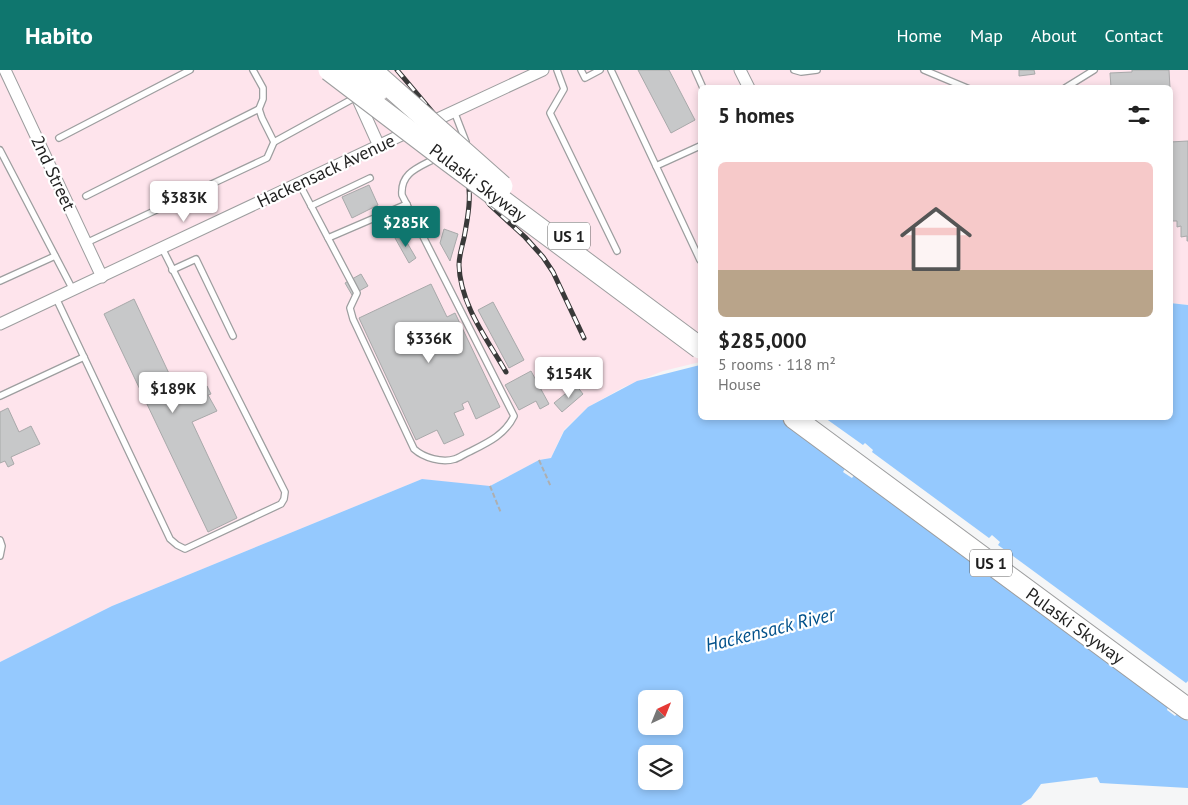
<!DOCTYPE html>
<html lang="en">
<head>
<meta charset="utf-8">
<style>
  body { margin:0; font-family:"PT Sans",sans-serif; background:#f2f2f2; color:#222; height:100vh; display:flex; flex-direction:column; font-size:19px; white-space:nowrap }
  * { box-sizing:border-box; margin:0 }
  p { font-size:16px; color:#767676 }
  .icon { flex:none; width:28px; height:28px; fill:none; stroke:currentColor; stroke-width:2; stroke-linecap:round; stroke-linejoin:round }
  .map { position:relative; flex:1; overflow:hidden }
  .panel { position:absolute; left:698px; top:15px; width:475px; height:335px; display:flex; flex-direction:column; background:#fff; border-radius:8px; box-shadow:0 2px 8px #0003 }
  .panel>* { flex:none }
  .needle { width:32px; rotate:43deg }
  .tools { position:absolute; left:638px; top:620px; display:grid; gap:10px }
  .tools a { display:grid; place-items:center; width:45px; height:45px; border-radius:8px; background:#fff; box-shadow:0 2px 8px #0003; font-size:25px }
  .price { position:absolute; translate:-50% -42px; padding:0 11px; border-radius:5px; background:#fff; color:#222; font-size:16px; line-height:32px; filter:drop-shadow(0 1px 2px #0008) }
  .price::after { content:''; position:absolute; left:50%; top:30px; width:15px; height:11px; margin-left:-8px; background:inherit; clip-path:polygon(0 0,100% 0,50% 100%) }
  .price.on { background:#0f766e; color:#fff }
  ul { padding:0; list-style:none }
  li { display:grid; align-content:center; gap:10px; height:265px; padding:0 20px }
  li span { display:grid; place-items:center; height:155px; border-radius:8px; color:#555 }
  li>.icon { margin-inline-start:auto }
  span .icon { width:90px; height:90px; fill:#fffc; stroke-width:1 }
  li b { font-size:21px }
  h2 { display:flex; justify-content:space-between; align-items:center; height:60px; padding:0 20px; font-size:21px }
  header { display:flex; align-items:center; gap:30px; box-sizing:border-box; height:70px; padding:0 25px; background:#0f766e; color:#fff }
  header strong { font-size:24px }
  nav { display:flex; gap:28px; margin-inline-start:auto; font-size:18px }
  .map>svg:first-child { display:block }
</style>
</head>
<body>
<header>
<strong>Habito</strong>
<nav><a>Home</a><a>Map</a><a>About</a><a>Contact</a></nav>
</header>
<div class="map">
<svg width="1188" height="735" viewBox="0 0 1188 735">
  <rect width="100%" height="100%" fill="#f5f6f7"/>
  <polygon fill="#fee4ec" points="0,0 1188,0 1188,235 1170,233 1170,18 700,18 700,292 663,301 624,317 588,337 564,360 551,388 539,390 488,417 422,409 112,536 0,592"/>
  <path fill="#95c9fe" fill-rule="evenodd" d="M1170 233 1188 235V718L1100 713 1097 707 1041 714 1031 728 1021 735H0V592L112 536 422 409 490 416 539 390 551 388 564 361 588 337 637 311 700 295V348H1170ZM646 629H674V656H646ZM646 684H674V711H646Z"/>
  <polygon fill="#f5f6f7" points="780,348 825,348 863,375 865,373 873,380 872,382 989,468 992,465 1000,472 998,475 1186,613 1188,611 1188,651 1177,644 1175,646 1167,640 1168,637 981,498 979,500 970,494 972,492 855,404 852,408 843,402 846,397"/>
  <g fill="#c7c8c9" stroke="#a8a9aa">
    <polygon points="638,0 669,0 695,50 671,63"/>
    <polygon points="1019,0 1034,0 1035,4 1019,6"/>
    <polygon points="1132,0 1169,0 1170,18 1111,18 1110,3 1132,2"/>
    <polygon points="1188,71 1188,171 1187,171 1187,166 1181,167 1181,156 1177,157 1177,151 1170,151 1170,72"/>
    <polygon points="369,115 378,135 352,148 342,127"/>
    <polygon points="444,159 458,164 450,191 440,173"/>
    <polygon points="402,164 416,188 409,193 395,168"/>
    <polygon points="361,204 368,216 352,225 345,213"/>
    <polygon points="431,214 447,247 455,243 500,337 476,349 468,331 462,334 464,339 454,343 464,365 444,374 437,360 416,370 359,248"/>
    <polygon points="134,229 181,329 207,316 211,324 208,325 217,341 192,352 237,448 208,462 104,244"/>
    <polygon points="493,232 524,290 509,298 478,240"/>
    <polygon points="531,301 549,334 540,339 536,331 519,340 505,315"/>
    <polygon points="576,315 583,324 562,342 554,333"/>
    <polygon points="8,338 19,362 31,356 40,374 11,387 14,394 8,397 5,391 0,393 0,342"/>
  </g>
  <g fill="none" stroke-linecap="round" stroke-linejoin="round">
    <defs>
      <g id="service">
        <polyline points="557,0 564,19 550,43 617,181"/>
        <polyline points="581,0 585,8 600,0"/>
        <polyline points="611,0 656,96"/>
        <polyline points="695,0 703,18"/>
        <polyline points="794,0 801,2 817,0"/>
        <polyline points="924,0 967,18"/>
        <polyline points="1065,18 1094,0"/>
        <polyline points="454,41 466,72 462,74"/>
        <polyline points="59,68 190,0"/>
        <polyline points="274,72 356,27"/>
        <polyline points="700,76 656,96 700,190"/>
        <polyline points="0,80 73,220"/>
        <path d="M299 113 357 223 350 238 353 249 414 379C424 388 442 393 455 389 459 388 464 384 469 382 487 373 505 365 514 346L402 125C400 102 420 97 436 88"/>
        <polyline points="86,126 259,39"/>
        <polyline points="311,136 370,108"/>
        <polyline points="328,168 407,134"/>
        <polyline points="86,173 267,88 274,72 262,48 259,39 263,29 263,18 253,0"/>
        <polyline points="172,200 196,189 233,266"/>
        <polyline points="0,211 55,186"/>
        <polyline points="56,228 170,469 177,475 185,479 281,434 284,429 285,422 162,178"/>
        <polyline points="0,326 84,287"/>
        <polyline points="0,470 2,476 0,486"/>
      </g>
      <g id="minor">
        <polyline points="5,0 102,207"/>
        <polyline points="740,0 749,18"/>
        <polyline points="356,25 379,76"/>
        <polyline points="427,54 543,0"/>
        <polyline points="0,254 412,60"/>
      </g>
      <polyline id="motorway" points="794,348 1188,639"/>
    </defs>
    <use href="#service" stroke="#9d9e9f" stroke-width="8"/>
    <use href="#minor" stroke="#9d9e9f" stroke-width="13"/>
    <use href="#motorway" stroke="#9d9e9f" stroke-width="23"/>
    <g stroke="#aeafb0" stroke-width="2" stroke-dasharray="5 2.5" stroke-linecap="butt">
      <polyline points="539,390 551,417"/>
      <polyline points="490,416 501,443"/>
    </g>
    <use href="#service" stroke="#fff" stroke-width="5.5"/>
    <use href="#minor" stroke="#fff" stroke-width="11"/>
    <use href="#motorway" stroke="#fff" stroke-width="21"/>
    <defs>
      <g id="rail">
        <polyline points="397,0 440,51 478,118 490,135 525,167 543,187 553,202 584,268"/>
        <path d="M467 104C472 125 468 147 464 168 462 177 459 186 459 195 460 234 487 269 506 302"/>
      </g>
    </defs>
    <use href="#rail" stroke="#393939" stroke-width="5"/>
    <use href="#rail" stroke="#fff" stroke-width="3" stroke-dasharray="9" stroke-linecap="butt"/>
    <defs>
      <g id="motorway-bridge">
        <polyline points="329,0 446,89 700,278"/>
        <polyline points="354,0 379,20"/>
        <polyline points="371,0 502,116"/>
      </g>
    </defs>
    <use href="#motorway-bridge" stroke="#9d9e9f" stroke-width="23" stroke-linecap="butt"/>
    <use href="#motorway-bridge" stroke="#fff" stroke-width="21"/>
  </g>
  <g text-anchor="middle" stroke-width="4.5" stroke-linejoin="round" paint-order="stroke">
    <g fill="#fff" stroke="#626262" stroke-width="1">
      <rect x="548" y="152.5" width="42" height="27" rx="4"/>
      <rect x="970" y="479.5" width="42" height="27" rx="4"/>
    </g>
    <g font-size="16" font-weight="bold" fill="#1f1f1f">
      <text x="569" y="172">US 1</text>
      <text x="991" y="499">US 1</text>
    </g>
    <g font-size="18" fill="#1f1f1f" stroke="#fff">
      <text transform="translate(326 101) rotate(-25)" y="6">Hackensack Avenue</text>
      <text transform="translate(53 103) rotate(65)" y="6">2nd Street</text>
      <text transform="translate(478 113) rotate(37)" y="6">Pulaski Skyway</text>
      <text transform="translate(1075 556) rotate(36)" y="6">Pulaski Skyway</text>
    </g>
    <g font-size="19" font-style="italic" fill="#00508a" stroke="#fff">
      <text transform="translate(770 559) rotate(-14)" y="7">Hackensack River</text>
    </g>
  </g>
</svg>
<div class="tools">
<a><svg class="needle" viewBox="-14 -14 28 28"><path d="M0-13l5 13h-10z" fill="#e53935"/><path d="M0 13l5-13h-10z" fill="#767676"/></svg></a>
<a><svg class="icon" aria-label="layers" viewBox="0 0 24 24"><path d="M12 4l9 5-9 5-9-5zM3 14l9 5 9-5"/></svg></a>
</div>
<b class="price" style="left:184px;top:153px">$383K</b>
<b class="price on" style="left:406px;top:178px">$285K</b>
<b class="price" style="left:429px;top:294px">$336K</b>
<b class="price" style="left:569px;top:329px">$154K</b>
<b class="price" style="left:173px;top:344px">$189K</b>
<section class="panel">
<h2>5 homes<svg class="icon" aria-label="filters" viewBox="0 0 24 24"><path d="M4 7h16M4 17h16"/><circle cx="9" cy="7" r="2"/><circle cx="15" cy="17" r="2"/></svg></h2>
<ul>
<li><span style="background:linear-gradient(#f6c9c9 70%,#b9a48a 0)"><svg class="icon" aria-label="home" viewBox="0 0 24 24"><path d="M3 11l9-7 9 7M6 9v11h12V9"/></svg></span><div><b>$285,000</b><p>5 rooms · 118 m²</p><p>House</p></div></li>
</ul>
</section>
</div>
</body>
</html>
